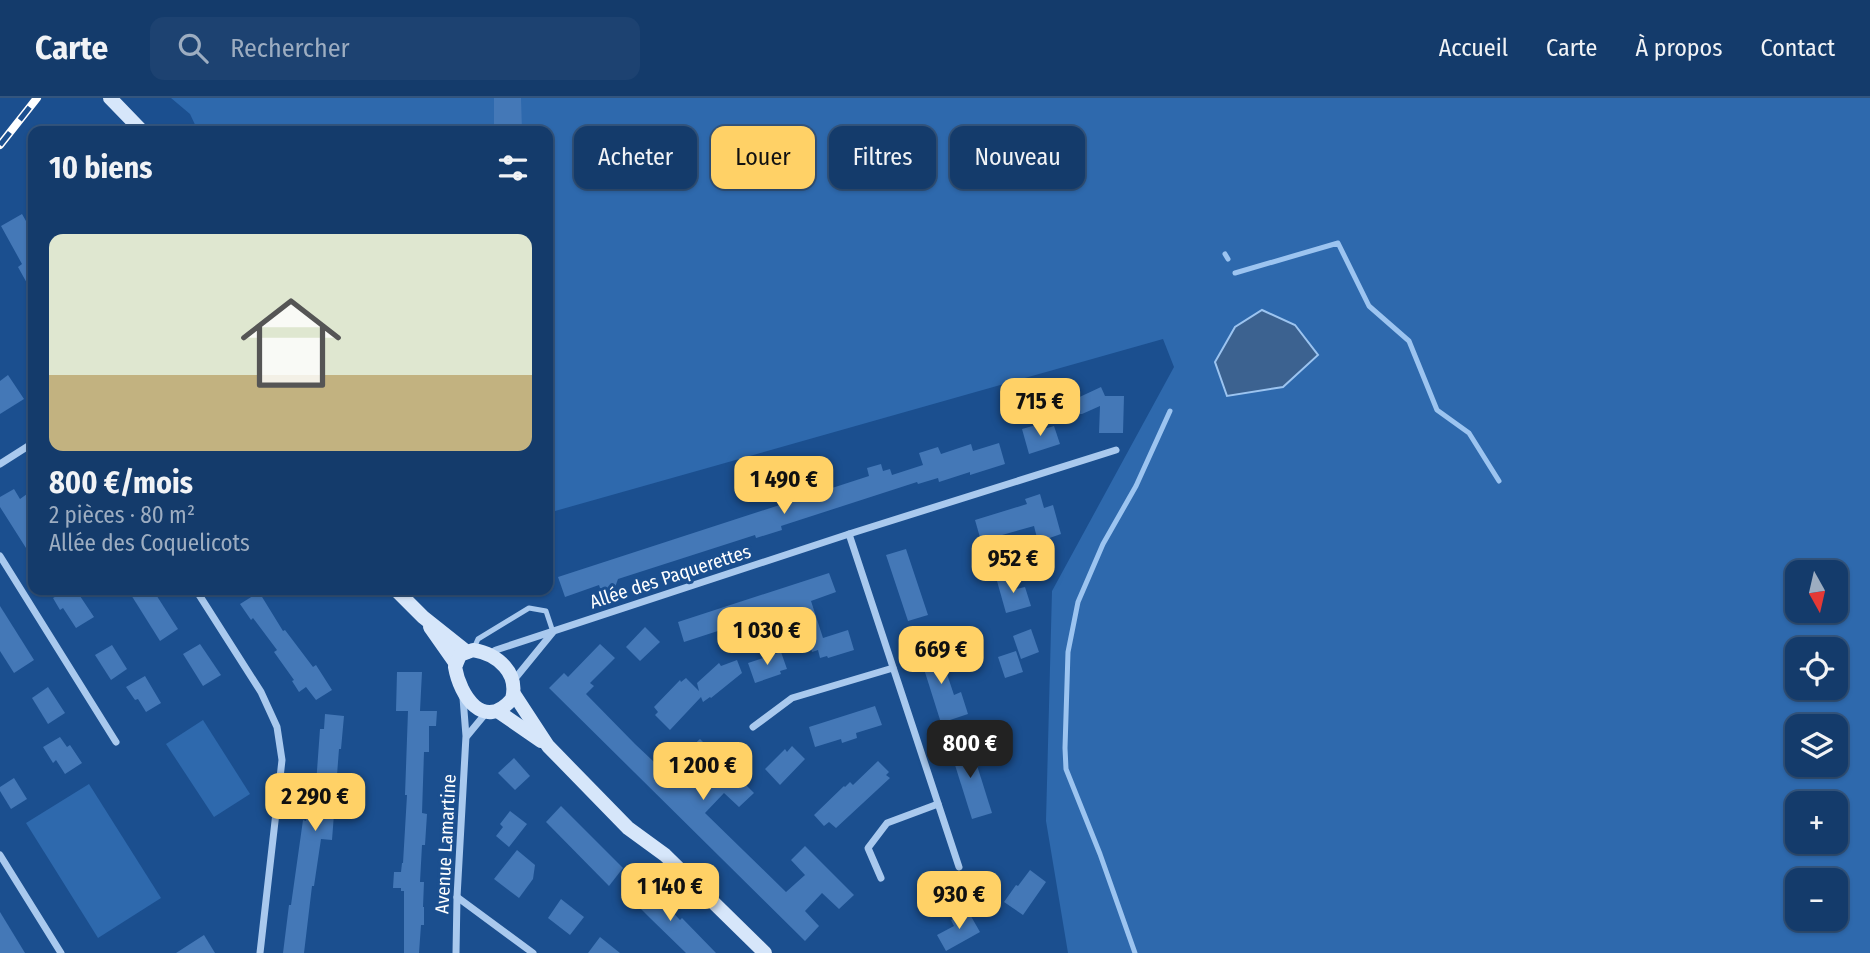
<!DOCTYPE html>
<html lang="fr">
<head>
<meta charset="utf-8">
<style>
  body { margin:0; font-family:"Fira Sans Condensed",sans-serif; background:#1d4271; color:#f1f3f6; height:100vh; display:flex; flex-direction:column; font-size:26px; white-space:nowrap }
  * { box-sizing:border-box; margin:0 }
  p { font-size:23px; color:#9dadc1 }
  .icon { flex:none; width:38px; height:38px; fill:none; stroke:currentColor; stroke-width:2; stroke-linecap:round; stroke-linejoin:round }
  .map { position:relative; flex:1; overflow:hidden }
  .panel { position:absolute; left:28px; top:28px; width:525px; height:469px; display:flex; flex-direction:column; background:#143b6b; border-radius:14px; box-shadow:0 2px 5px #0004,0 0 0 2px #33557e }
  .panel>* { flex:none }
  .top-card { position:absolute; left:574px; top:28px; width:665px; height:63px; display:flex; gap:14px }
  .needle { width:46px; rotate:172deg }
  .tools { position:absolute; left:1785px; top:462px; display:grid; gap:14px }
  .tools a { display:grid; place-items:center; width:63px; height:63px; border-radius:14px; background:#143b6b; box-shadow:0 2px 5px #0004,0 0 0 2px #33557e; font-size:35px }
  .price { position:absolute; translate:-50% -60px; padding:0 16px; border-radius:14px; background:#ffd166; color:#111; font-size:23px; line-height:46px; filter:drop-shadow(0 2px 4px #0008) }
  .price::after { content:''; position:absolute; left:50%; top:42px; width:21px; height:16px; margin-left:-10px; background:inherit; clip-path:polygon(0 0,100% 0,50% 100%) }
  .price.active { background:#222; color:#fff }
  ul { padding:0; list-style:none }
  li { display:grid; align-content:center; gap:14px; height:371px; padding:0 21px }
  li+li { border-top:2px solid #33557e }
  li span { display:grid; place-items:center; height:217px; border-radius:14px; color:#555 }
  li>.icon { margin-inline-start:auto }
  span .icon { width:126px; height:126px; fill:#fffc; stroke-width:1 }
  li b { font-size:30px }
  h2 { display:flex; justify-content:space-between; align-items:center; height:84px; padding:0 21px; font-size:30px }
  .tag { padding:0 24px; border-radius:14px; background:#143b6b; box-shadow:0 2px 5px #0004,0 0 0 2px #33557e; font-size:24px; line-height:63px }
  .tag.active { background:#ffd166; color:#111 }
  header { display:flex; align-items:center; gap:42px; box-sizing:border-box; height:98px; padding:0 35px; background:#143b6b; border-bottom:2px solid #33557e }
  header strong { font-size:33px }
  nav { display:flex; gap:38px; margin-inline-start:auto; font-size:24px }
  .search { width:490px; height:63px; background:#1d4271; display:flex; align-items:center; gap:18px; box-sizing:border-box; padding:0 24px; border-radius:14px; color:#9dadc1; font-size:26px }
  .map>svg:first-child { display:block }
</style>
</head>
<body>
<header>
<strong>Carte</strong>
<div class="search"><svg class="icon" aria-label="search" viewBox="0 0 24 24"><circle cx="10" cy="10" r="6"/><path d="M15 15l6 6"/></svg>Rechercher</div>
<nav><a>Accueil</a><a>Carte</a><a>À propos</a><a>Contact</a></nav>
</header>
<div class="map">
<svg width="1870" height="855" viewBox="0 0 1870 855">
  <rect width="100%" height="100%" fill="#1b4f8f"/>
  <g fill="#2e69ad" fill-rule="evenodd">
    <path d="M171 0H1870V855H1068L1046 723 1052 493 1174 269 1163 241 548 415V33H198L190 16ZM1797 474H1836V513H1797ZM1797 551H1836V590H1797ZM1797 628H1836V667H1797ZM1797 705H1836V744H1797ZM1797 782H1836V821H1797Z"/>
    <polygon points="203,622 250,696 214,719 166,646"/>
    <polygon points="89,686 161,800 98,840 26,725"/>
  </g>
  <polygon fill="#3c6290" stroke="#9cc4f0" stroke-width="2" points="1262,212 1295,227 1318,257 1283,289 1227,298 1215,264 1235,229"/>
  <g fill="none" stroke-linecap="round" stroke-linejoin="round">
    <g stroke="#9cc4f0" stroke-width="5">
      <polyline points="1225,156 1228,161"/>
      <polyline points="1235,175 1338,145 1369,208 1409,243 1437,312 1469,335 1499,383"/>
      <polyline points="1135,855 1100,756 1066,671 1065,650 1068,554 1078,504 1103,446 1136,388 1170,313"/>
    </g>
  </g>
  <g fill="#4478b7">
    <polygon points="494,0 521,0 522,33 494,33"/>
    <polygon points="22,116 30,130 33,131 33,196 18,169 22,166 1,128"/>
    <polygon points="8,277 24,301 0,316 0,283"/>
    <polygon points="1101,289 1105,298 1124,298 1123,335 1099,335 1100,308 1082,316 1076,316 1071,303"/>
    <polygon points="1043,325 1044,331 1054,328 1060,346 1029,356 1022,331"/>
    <polygon points="999,345 1005,366 970,377 970,374 939,384 938,380 918,386 917,384 781,428 782,432 756,440 755,437 618,481 614,492 602,496 599,487 565,499 558,479 869,378 867,370 881,366 883,373 890,371 892,377 923,367 919,355 938,349 941,356 971,346 973,353"/>
    <polygon points="14,391 20,401 27,396 33,406 33,461 0,409 0,399"/>
    <polygon points="1040,396 1044,410 1053,407 1061,436 1038,444 1034,428 981,443 975,422 1027,406 1025,401"/>
    <polygon points="906,451 928,517 908,523 886,457"/>
    <polygon points="829,475 836,494 811,503 823,540 848,532 854,552 828,560 827,558 820,560 818,552 812,554 798,514 778,521 776,514 684,544 678,524"/>
    <polygon points="1013,478 1016,491 1025,489 1031,508 1006,515 997,483"/>
    <polygon points="67,492 76,492 94,519 76,530 63,510 60,512 53,500"/>
    <polygon points="128,492 153,492 178,531 160,543"/>
    <polygon points="259,494 283,533 285,532 313,569 316,567 332,592 316,602 306,589 299,594 292,583 294,582 274,554 277,552 253,520 251,522 240,506"/>
    <polygon points="0,508 34,562 14,575 0,553"/>
    <polygon points="645,529 660,544 640,563 626,549"/>
    <polygon points="1031,531 1039,554 1021,561 1013,538"/>
    <polygon points="200,546 221,577 203,588 183,556"/>
    <polygon points="600,546 615,560 590,585 594,588 586,596 635,646 670,679 690,661 685,655 700,641 754,695 739,709 724,695 705,715 786,794 805,777 791,762 805,748 854,797 839,811 822,795 805,813 819,828 805,843 549,590 564,575 568,579"/>
    <polygon points="937,546 954,597 961,594 968,616 941,625 918,552"/>
    <polygon points="112,547 127,571 111,582 95,557"/>
    <polygon points="1016,553 1023,574 1005,580 998,559"/>
    <polygon points="781,554 787,571 780,573 781,576 755,585 748,565"/>
    <polygon points="737,562 742,575 711,600 710,599 703,604 701,599 670,632 655,617 658,614 654,609 680,582 681,584 686,580 699,593 697,585 719,565 721,568"/>
    <polygon points="397,574 422,574 420,613 437,613 436,628 429,628 429,654 424,654 422,715 427,716 425,747 422,747 420,784 424,784 423,809 424,809 424,827 421,827 419,855 404,855 404,793 401,793 401,790 393,790 394,774 401,774 402,765 403,765 407,697 405,697 408,613 396,613"/>
    <polygon points="145,578 161,605 146,614 138,601 135,602 126,589"/>
    <polygon points="48,589 65,615 48,626 32,600"/>
    <polygon points="875,608 882,627 856,635 857,640 842,645 841,641 815,649 809,629"/>
    <polygon points="325,616 344,618 341,651 339,651 332,742 321,741 314,788 312,788 304,855 283,855 289,807 291,807 303,722 306,723 308,713 314,714 320,631 324,631"/>
    <polygon points="60,639 67,649 70,647 82,665 65,676 56,662 53,665 43,649"/>
    <polygon points="969,642 992,715 972,721 949,648"/>
    <polygon points="792,648 805,661 780,687 765,671 785,651 787,654"/>
    <polygon points="514,660 530,678 515,692 498,675"/>
    <polygon points="878,663 889,674 886,677 890,680 836,730 829,724 824,728 814,717 844,688 845,689 850,684 853,687"/>
    <polygon points="14,680 27,701 11,711 0,693 0,689"/>
    <polygon points="561,708 623,770 609,788 546,724"/>
    <polygon points="510,713 527,726 509,749 496,738 503,729 500,726"/>
    <polygon points="517,752 535,767 533,781 519,800 494,781"/>
    <polygon points="1030,772 1046,784 1023,817 1004,804 1016,787 1018,788"/>
    <polygon points="646,786 680,822 682,820 716,855 686,855 650,820 631,801"/>
    <polygon points="561,801 584,819 570,837 548,820"/>
    <polygon points="968,813 980,834 946,853 937,837 954,828 951,822"/>
    <polygon points="0,814 25,855 0,855"/>
    <polygon points="204,837 215,855 176,855"/>
    <polygon points="600,839 620,855 588,855"/>
  </g>
  <g fill="none" stroke-linecap="round" stroke-linejoin="round">
    <polyline stroke="#a9c9ee" stroke-width="5" points="474,550 478,541 529,510 546,513 553,534"/>
    <g stroke="#a9c9ee" stroke-width="7">
      <polyline points="0,366 33,345"/>
      <polyline points="849,436 959,769"/>
      <polyline points="0,458 116,644"/>
      <polyline points="196,492 261,594 277,629 282,662 260,855"/>
      <polyline points="490,556 496,552 849,436 1116,352"/>
      <polyline points="513,583 553,534"/>
      <polyline points="753,629 792,600 893,570"/>
      <polyline points="467,638 486,615"/>
      <polyline points="0,757 61,855"/>
      <polyline points="881,780 868,750 887,725 938,706"/>
      <polyline points="457,799 533,855"/>
      <polyline points="456,855 457,799 466,638 463,600"/>
    </g>
    <g stroke="#d6e6fa" stroke-width="14">
      <polyline points="110,0 142,33"/>
      <polyline points="396,492 423,519 467,554"/>
      <polyline points="430,529 456,566"/>
      <path d="M473 552C498 556 519 575 512 601 484 634 460 598 455 569L460 557Z"/>
      <polyline points="514,596 548,648 628,730 665,757 765,855"/>
      <polyline points="499,614 541,643"/>
    </g>
    <defs>
      <polyline id="rail" points="0,47 37,0"/>
    </defs>
    <use href="#rail" stroke="#fff" stroke-width="8"/>
    <use href="#rail" stroke="#1b4f8f" stroke-width="5" stroke-dasharray="16" stroke-linecap="butt"/>
  </g>
  <g text-anchor="middle" stroke-width="6" stroke-linejoin="round" paint-order="stroke">
    <g font-size="19" fill="#fff" stroke="#1b4f8f">
      <text transform="translate(670 478) rotate(-18)" y="7">Allée des Paquerettes</text>
      <text transform="translate(445 746) rotate(-87)" y="7">Avenue Lamartine</text>
    </g>
  </g>
</svg>
<div class="tools">
<a><svg class="needle" viewBox="-14 -14 28 28"><path d="M0-13l5 13h-10z" fill="#e53935"/><path d="M0 13l5-13h-10z" fill="#9dadc1"/></svg></a>
<a><svg class="icon" aria-label="locate" viewBox="0 0 24 24"><circle cx="12" cy="12" r="6"/><path d="M12 2v4M12 18v4M2 12h4M18 12h4"/></svg></a>
<a><svg class="icon" aria-label="layers" viewBox="0 0 24 24"><path d="M12 4l9 5-9 5-9-5zM3 14l9 5 9-5"/></svg></a>
<a>+</a>
<a>−</a>
</div>
<b class="price" style="left:1040px;top:340px">715 €</b>
<b class="price" style="left:784px;top:418px">1 490 €</b>
<b class="price" style="left:1013px;top:497px">952 €</b>
<b class="price" style="left:767px;top:569px">1 030 €</b>
<b class="price" style="left:941px;top:588px">669 €</b>
<b class="price active" style="left:970px;top:682px">800 €</b>
<b class="price" style="left:703px;top:704px">1 200 €</b>
<b class="price" style="left:315px;top:735px">2 290 €</b>
<b class="price" style="left:670px;top:825px">1 140 €</b>
<b class="price" style="left:959px;top:833px">930 €</b>
<div class="top-card">
<a class="tag">Acheter</a>
<a class="tag active">Louer</a>
<a class="tag">Filtres</a>
<a class="tag">Nouveau</a>
</div>
<section class="panel">
<h2>10 biens<svg class="icon" aria-label="filters" viewBox="0 0 24 24"><path d="M4 7h16M4 17h16"/><circle cx="9" cy="7" r="2"/><circle cx="15" cy="17" r="2"/></svg></h2>
<ul>
<li><span style="background:linear-gradient(#dfe7d0 65%,#c2b280 0)"><svg class="icon" aria-label="home" viewBox="0 0 24 24"><path d="M3 11l9-7 9 7M6 9v11h12V9"/></svg></span><div><b>800 €/mois</b><p>2 pièces · 80 m²</p><p>Allée des Coquelicots</p></div></li>
</ul>
</section>
</div>
</body>
</html>
